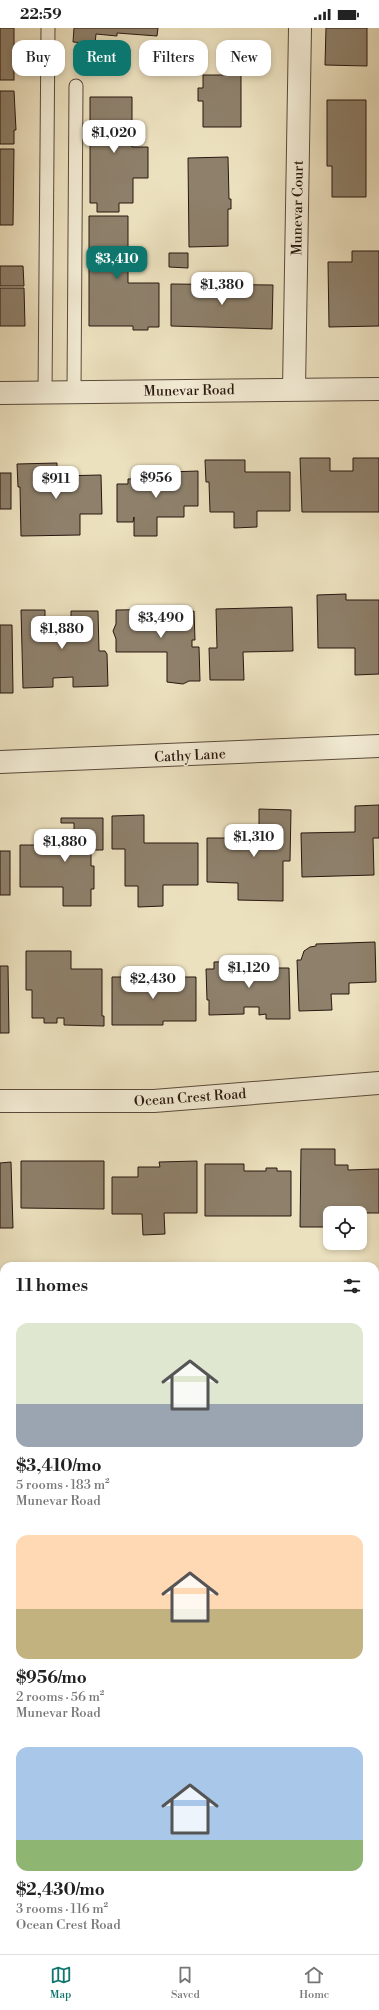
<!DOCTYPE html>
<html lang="en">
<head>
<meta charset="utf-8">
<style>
  body { margin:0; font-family:"Libre Bodoni",serif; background:#f6f6f6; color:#222; height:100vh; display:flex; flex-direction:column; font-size:15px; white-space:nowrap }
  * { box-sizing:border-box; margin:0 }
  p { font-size:13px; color:#767676 }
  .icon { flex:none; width:22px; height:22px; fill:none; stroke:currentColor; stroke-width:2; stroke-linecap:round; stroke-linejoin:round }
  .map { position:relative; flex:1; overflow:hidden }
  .side { position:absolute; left:0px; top:1234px; width:379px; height:692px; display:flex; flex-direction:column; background:#fff; border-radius:12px 12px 0 0; box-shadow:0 2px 6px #0003 }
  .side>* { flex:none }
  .banner { position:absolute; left:12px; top:12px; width:355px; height:36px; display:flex; gap:8px }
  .buttons { position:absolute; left:323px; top:1178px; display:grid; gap:8px }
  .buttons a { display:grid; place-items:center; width:44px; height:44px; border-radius:8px; background:#fff; box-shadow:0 2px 6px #0003; font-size:20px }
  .price { position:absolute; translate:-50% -34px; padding:0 9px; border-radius:8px; background:#fff; color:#222; font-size:13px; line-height:26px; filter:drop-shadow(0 1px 2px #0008) }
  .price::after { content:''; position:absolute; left:50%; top:24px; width:12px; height:9px; margin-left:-6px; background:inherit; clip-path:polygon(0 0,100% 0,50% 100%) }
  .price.selected { background:#0f766e; color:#fff }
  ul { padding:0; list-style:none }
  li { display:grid; align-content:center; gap:8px; height:212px; padding:0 16px }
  li span { display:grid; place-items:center; height:124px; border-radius:12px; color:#555 }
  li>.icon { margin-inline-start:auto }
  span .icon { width:72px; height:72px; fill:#fffc; stroke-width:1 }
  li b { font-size:17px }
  h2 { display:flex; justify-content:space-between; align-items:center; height:48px; padding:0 16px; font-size:17px }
  .tag { padding:0 14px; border-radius:12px; background:#fff; box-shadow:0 2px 6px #0003; font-size:14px; line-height:36px }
  .tag.selected { background:#0f766e; color:#fff }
  .status { display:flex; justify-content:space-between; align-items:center; height:28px; padding:0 20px; background:#fff; direction:ltr }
  .status svg { height:11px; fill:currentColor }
  .tab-bar { display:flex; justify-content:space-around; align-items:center; height:56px; border-top:1px solid #e0e0e0; background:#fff; font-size:11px; color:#767676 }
  .tab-bar a { display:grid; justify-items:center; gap:2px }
  .tab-bar .selected { color:#0f766e }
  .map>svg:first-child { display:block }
</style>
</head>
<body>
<div class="status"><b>22:59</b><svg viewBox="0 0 49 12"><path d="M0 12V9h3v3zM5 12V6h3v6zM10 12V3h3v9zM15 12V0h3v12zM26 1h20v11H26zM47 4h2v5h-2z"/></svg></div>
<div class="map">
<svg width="379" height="1926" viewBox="0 0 379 1926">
  <rect width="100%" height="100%" fill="#ece1bf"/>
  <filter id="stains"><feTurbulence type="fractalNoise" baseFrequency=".005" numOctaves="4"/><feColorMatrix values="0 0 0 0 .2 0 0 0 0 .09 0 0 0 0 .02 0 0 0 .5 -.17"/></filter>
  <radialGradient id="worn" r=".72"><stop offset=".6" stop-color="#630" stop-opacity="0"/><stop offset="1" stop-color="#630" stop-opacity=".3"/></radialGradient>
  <g fill="#8e806b" stroke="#29170f">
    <rect x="0" y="0" width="14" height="52"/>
    <polygon points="74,0 158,0 157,8 117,5 117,8 96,6 95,16 73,14"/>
    <polygon points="326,0 367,0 367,38 325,37"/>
    <polygon points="203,47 241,47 241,99 203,99 203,73 198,73 198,60 203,60"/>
    <polygon points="0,63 14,63 16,102 14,102 14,116 0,116"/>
    <polygon points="90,69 132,69 132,119 148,119 148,150 133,150 133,175 119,175 119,184 97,184 97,175 90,175"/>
    <polygon points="327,72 366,72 366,169 332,169 332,138 327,138"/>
    <polygon points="0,121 14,121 13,197 0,197"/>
    <polygon points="228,129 229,171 231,171 231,181 228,181 228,218 189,219 188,130"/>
    <polygon points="89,188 128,188 128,255 159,255 159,299 148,299 148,302 133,302 133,298 89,298"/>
    <polygon points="352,223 379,223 379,298 329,299 328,234 352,234"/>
    <polygon points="169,225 188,225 188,240 169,239"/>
    <polygon points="0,238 23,238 24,258 0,258"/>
    <polygon points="171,256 273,257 272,301 171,298"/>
    <polygon points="0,260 24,260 25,298 0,298"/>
    <polygon points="300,430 330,430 330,443 353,443 353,430 379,430 379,484 302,484"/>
    <polygon points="205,432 245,432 245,444 290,444 290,483 257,483 257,499 234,500 234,484 210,484 209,454 206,454"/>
    <polygon points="57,435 57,448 101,447 102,486 80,486 80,507 21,508 20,459 18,459 17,436"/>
    <polygon points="146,441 160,441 161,451 169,451 169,444 198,443 198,478 184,478 184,489 157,489 157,508 134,508 134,489 133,494 117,494 117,456 128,456 128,451 146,450"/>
    <rect x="0" y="445" width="11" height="36"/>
    <polygon points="346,566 346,572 379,572 379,646 355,647 355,620 318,620 317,567"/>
    <polygon points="292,579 293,623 243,624 244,652 210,652 209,620 217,620 216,581"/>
    <polygon points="189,581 189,584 194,583 195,612 192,612 192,619 199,619 200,653 189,653 183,656 167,654 167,624 116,624 116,611 113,603 116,596 116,582"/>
    <polygon points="21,582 45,582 45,593 71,592 71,583 98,583 99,623 105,623 107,626 108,658 73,659 73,649 53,650 53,659 23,660"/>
    <polygon points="0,597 12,597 13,665 0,665"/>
    <polygon points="379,777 379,810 373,810 374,847 302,849 301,805 355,804 355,778"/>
    <polygon points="259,781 291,782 290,833 283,833 283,873 238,872 238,855 207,854 207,810 259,810"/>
    <polygon points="144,787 144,815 198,815 198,857 163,857 163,878 138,879 138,858 125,858 125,821 112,821 112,788"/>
    <polygon points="61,790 103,790 103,822 91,822 91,838 94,838 94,861 91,861 91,878 63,878 63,859 20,859 20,817 49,817 49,814 74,814 74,795 61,795"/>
    <rect x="0" y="823" width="10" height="44"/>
    <polygon points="375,914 376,954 349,955 349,966 331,966 332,982 299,983 297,932 301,932 304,923 310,919 316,918 316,916"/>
    <polygon points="26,923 71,923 71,941 102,941 102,988 104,988 104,998 64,997 64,990 57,990 57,995 44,995 44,990 32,990 32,962 26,962"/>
    <polygon points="274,933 274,940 289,940 290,991 266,991 266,986 259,987 259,979 244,979 244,986 209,987 209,972 207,972 206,941 214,941 214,934"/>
    <polygon points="0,938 8,938 9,1005 0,1005"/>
    <polygon points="112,949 196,949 196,993 163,993 163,997 112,997"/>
    <polygon points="301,1121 335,1121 335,1137 348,1137 348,1142 379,1141 379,1185 330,1185 330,1199 300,1199"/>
    <polygon points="21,1133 104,1133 104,1181 21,1180"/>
    <polygon points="197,1133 197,1185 164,1185 165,1206 143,1207 142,1186 112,1186 112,1149 138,1149 138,1139 160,1139 159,1134"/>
    <polygon points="11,1134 13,1200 0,1200 0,1135"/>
    <polygon points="205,1136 244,1136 244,1143 266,1143 266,1140 277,1140 277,1143 291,1143 291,1188 205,1188"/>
    <polygon points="375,1249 379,1250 379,1331 375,1330"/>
    <rect x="0" y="1265" width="4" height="58"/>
    <polygon points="379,1349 379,1378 375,1373 375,1353"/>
    <rect x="0" y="1463" width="4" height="55"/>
    <polygon points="0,1608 4,1608 4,1662 0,1663"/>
    <polygon points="0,1873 4,1875 4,1880 0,1887"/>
  </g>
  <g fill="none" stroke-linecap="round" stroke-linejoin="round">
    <defs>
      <g id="service">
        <polyline points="74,364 76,58"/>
        <polyline points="45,365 48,0"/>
      </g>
      <g id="minor">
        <polyline points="294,361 300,0"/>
        <polyline points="0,365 379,361"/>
        <polyline points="0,734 379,718"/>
        <polyline points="0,1073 154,1073 379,1055"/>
        <polyline points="0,1411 4,1410"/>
        <polyline points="0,1747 4,1747"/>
        <polyline points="332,1922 332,1926"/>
      </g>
    </defs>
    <use href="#service" stroke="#5a4a3b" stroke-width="15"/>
    <use href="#minor" stroke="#5a4a3b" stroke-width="24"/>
    <use href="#service" stroke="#f3ecd5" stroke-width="13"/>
    <use href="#minor" stroke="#f3ecd5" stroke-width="22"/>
  </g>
  <g text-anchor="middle" stroke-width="3.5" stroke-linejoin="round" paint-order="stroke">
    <g font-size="14" fill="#29170f" stroke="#f3ecd5">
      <text transform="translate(297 180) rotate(-89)" y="5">Munevar Court</text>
      <text transform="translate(189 362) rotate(-1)" y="5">Munevar Road</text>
      <text transform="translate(190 727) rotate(-3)" y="5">Cathy Lane</text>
      <text transform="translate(190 1069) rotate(-4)" y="5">Ocean Crest Road</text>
    </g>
  </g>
  <rect width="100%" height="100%" filter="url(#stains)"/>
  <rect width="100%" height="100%" fill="url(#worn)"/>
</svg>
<div class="buttons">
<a><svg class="icon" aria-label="locate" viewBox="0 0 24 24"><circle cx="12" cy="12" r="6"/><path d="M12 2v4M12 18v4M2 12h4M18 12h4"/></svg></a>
</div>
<b class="price" style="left:114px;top:126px">$1,020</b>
<b class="price selected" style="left:117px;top:252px">$3,410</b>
<b class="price" style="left:222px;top:278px">$1,380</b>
<b class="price" style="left:156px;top:471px">$956</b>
<b class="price" style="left:56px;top:472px">$911</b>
<b class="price" style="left:161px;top:611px">$3,490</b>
<b class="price" style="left:62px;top:622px">$1,880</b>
<b class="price" style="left:254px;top:830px">$1,310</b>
<b class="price" style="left:65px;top:835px">$1,880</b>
<b class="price" style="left:249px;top:961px">$1,120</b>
<b class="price" style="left:153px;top:972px">$2,430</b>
<div class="banner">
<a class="tag">Buy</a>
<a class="tag selected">Rent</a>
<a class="tag">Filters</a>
<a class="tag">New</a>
</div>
<section class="side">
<h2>11 homes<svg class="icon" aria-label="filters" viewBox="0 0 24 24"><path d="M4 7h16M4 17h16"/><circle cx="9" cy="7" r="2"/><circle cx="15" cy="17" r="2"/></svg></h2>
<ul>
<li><span style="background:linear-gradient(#dfe7d0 65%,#9aa5b1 0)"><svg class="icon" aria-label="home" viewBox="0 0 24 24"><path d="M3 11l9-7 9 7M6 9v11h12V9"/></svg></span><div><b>$3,410/mo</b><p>5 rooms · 183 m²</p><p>Munevar Road</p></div></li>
<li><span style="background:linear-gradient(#ffd9b3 60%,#c2b280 0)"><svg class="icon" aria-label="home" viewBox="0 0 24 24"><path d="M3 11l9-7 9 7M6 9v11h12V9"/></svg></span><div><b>$956/mo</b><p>2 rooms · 56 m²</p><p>Munevar Road</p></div></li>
<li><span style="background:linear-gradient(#a9c7e8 75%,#8fb573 0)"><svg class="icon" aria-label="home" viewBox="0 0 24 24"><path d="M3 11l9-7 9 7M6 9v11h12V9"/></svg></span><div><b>$2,430/mo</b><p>3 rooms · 116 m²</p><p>Ocean Crest Road</p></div></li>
</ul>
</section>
</div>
<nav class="tab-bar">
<a class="selected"><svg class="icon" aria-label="map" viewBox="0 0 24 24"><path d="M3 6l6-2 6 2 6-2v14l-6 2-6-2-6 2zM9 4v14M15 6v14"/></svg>Map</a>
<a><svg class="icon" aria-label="saved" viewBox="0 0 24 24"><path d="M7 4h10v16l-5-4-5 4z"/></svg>Saved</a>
<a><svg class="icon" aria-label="home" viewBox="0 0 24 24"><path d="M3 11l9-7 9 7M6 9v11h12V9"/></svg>Home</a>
</nav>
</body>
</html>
